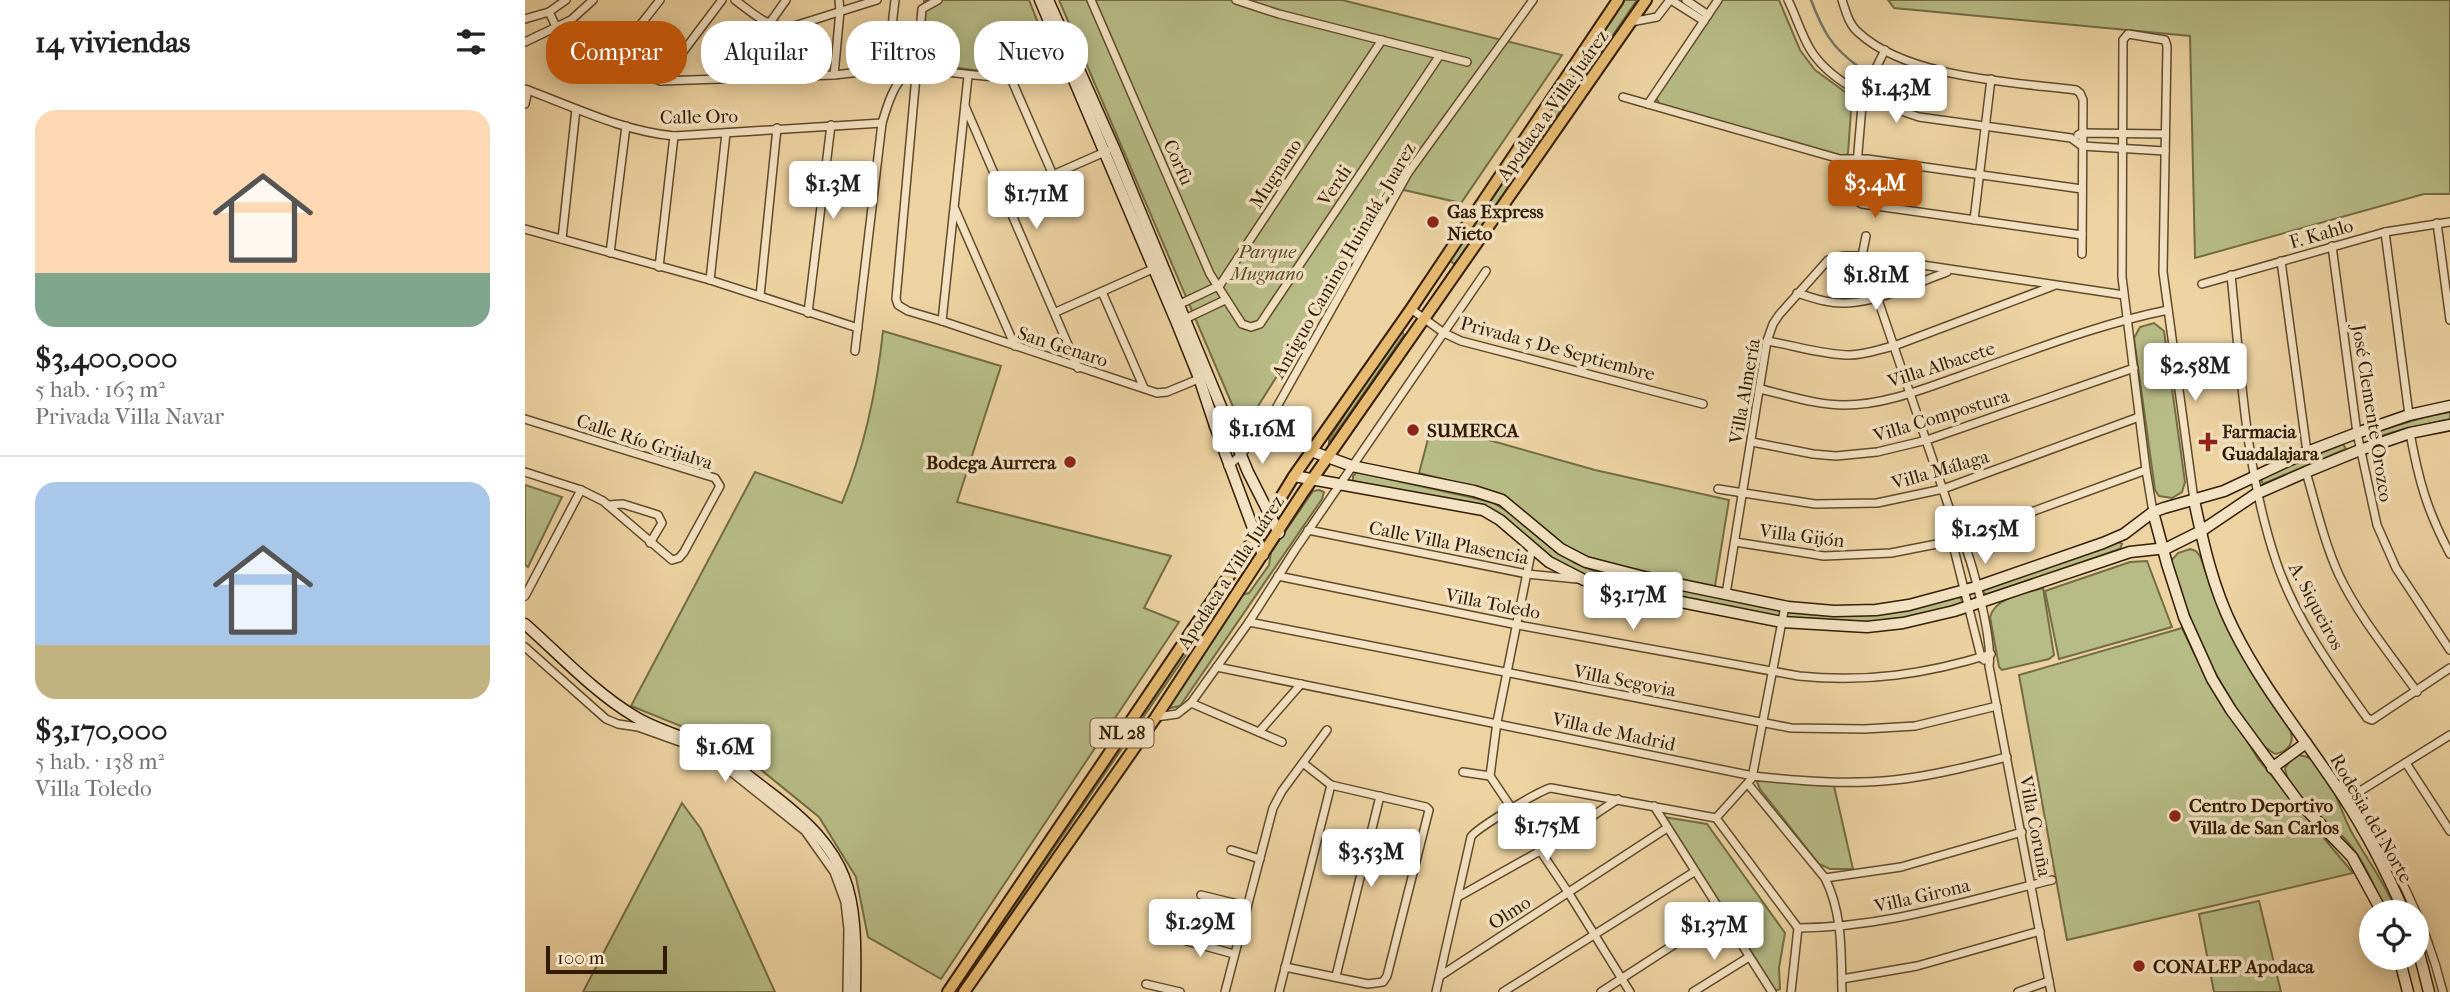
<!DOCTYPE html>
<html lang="es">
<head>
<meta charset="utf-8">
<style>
  body { margin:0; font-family:"IM FELL French Canon",serif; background:#f6f6f6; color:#222; height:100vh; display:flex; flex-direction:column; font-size:26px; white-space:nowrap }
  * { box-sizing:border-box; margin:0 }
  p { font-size:23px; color:#767676 }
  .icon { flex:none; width:38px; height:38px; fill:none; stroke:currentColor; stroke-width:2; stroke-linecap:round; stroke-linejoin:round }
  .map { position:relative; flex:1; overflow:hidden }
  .side { display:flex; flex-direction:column; background:#fff; width:525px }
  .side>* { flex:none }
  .banner { position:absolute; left:21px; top:21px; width:665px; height:63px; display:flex; gap:14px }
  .buttons { position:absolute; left:1834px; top:900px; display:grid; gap:14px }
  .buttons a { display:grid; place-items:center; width:70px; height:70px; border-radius:50%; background:#fff; box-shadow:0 4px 18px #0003; font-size:35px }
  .scale { position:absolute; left:21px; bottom:18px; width:121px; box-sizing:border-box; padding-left:7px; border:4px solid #321c01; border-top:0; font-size:19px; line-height:24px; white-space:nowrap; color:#321c01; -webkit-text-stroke:5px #f3e2c3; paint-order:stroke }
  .price { position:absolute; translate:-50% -60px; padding:0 16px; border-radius:7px; background:#fff; color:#222; font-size:23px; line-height:46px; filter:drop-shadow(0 2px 4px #0008) }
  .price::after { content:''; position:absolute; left:50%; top:42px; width:21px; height:16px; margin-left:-10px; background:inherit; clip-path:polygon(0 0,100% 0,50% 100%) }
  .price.active { background:#b45309; color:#fff }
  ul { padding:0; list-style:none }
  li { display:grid; align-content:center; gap:14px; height:371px; padding:0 35px }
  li+li { border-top:2px solid #e0e0e0 }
  li span { display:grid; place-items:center; height:217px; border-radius:21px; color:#555 }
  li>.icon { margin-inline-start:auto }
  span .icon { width:126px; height:126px; fill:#fffc; stroke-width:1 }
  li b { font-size:30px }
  h2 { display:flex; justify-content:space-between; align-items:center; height:84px; padding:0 35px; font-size:30px }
  .tag { padding:0 24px; border-radius:28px; background:#fff; box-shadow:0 4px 18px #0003; font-size:24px; line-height:63px }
  .tag.active { background:#b45309; color:#fff }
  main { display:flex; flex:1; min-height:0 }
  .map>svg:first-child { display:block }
</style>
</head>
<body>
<main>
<section class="side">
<h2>14 viviendas<svg class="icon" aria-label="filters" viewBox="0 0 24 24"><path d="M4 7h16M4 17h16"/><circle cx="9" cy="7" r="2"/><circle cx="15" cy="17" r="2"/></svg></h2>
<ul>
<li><span style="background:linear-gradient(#ffd9b3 75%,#7fa58c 0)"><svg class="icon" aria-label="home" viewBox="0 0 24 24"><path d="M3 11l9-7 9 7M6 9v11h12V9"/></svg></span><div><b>$3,400,000</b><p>5 hab. · 163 m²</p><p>Privada Villa Navar</p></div></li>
<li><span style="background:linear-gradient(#a9c7e8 75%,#c2b280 0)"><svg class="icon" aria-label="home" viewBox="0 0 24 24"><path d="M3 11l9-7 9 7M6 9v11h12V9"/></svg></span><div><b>$3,170,000</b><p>5 hab. · 138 m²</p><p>Villa Toledo</p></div></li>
</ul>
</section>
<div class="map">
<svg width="1925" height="992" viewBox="0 0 1925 992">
  <rect width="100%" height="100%" fill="#edd3a2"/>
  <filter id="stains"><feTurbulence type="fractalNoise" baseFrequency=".00286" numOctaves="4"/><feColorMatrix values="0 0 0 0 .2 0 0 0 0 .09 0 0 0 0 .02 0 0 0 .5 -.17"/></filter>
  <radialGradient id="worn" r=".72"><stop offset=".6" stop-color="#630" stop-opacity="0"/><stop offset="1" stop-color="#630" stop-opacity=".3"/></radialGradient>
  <g fill="#b7bc86" stroke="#746c44" stroke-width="2">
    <polygon points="399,0 504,0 523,48 470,73 398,63"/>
    <polygon points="534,0 817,0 1037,55 936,203 870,188 718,430"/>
    <polygon points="1099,0 1112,0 933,260 929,264 923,259"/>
    <polygon points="1197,0 1254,0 1275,50 1290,70 1327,97 1323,153 1319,157 1134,104 1131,97"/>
    <polygon points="1363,0 1925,0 1925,194 1899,194 1670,258 1665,36 1369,8"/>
    <polygon points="1629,323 1639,331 1660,482 1657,492 1647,498 1634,496 1630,490 1609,338 1615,327"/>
    <path d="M358 331 476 366 432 502 646 556 619 608 654 622 416 979 343 937 331 877 294 817 208 747 106 706 230 472 317 503C339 449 352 388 358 331Z"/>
    <polygon points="877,332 879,335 804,443 804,439 873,333"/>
    <polygon points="1925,410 1925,419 1879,429 1846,439 1842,436 1845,433"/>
    <polygon points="907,424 1070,470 1204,500 1190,586 1070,561 1042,549 984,499 973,493 894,473"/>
    <polygon points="1818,444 1821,449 1738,484 1735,478"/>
    <path d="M832 472 967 502 994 518 1027 548 1050 563 1072 572 1227 604 1381 610 1434 596 1438 602C1429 608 1414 610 1403 613 1319 636 1233 613 1150 596 1118 590 1082 586 1052 573 1018 559 998 527 966 511L828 481V476Z"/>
    <polygon points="0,485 37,497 3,567 0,565"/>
    <polygon points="794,490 799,492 797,499 655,706 639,709 716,595 724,593 744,565 746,552 788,491"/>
    <polygon points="1594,542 1597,544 1595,549 1461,595 1458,591 1458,588"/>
    <path d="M1665 549 1671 551 1675 556 1696 614 1718 657 1765 729C1770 743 1764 751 1750 754L1737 745 1707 702 1688 669 1669 633 1645 562 1653 553Z"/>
    <polygon points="1622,561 1647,627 1534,659 1520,591 1605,562"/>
    <path d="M1518 588 1529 655 1524 659 1477 670 1474 667 1465 617C1470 597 1501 593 1518 588Z"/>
    <polygon points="1657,628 1669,653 1733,759 1828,873 1542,940 1494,675"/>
    <polygon points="674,629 667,646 458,952 465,938"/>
    <path d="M1773 755C1779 756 1783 756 1788 760 1808 779 1814 808 1826 831 1841 858 1860 883 1872 912H1861C1850 887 1840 862 1822 841 1803 819 1763 798 1760 768L1767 758Z"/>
    <polygon points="1236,780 1309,786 1328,869 1305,869 1294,864 1235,789 1232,782"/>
    <polygon points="157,803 176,829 250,992 58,992"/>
    <polygon points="1139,817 1182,824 1260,933 1254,968 1255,989 1250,991"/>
    <polygon points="1734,901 1756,992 1689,992 1674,914"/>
  </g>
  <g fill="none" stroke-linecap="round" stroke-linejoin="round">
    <path stroke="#727869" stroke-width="2.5" d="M1286 0C1298 31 1306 47 1334 67"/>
    <defs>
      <g id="street">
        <path d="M210 0C229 14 244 30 269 26L352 0"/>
        <polyline points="413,0 397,9 371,299 373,305 383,311 417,321 632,393 642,392 676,378"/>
        <polyline points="566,0 685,274 717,324 726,327 735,324 915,55"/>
        <polyline points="711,0 754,14 942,62"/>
        <polyline points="1146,0 1179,21"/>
        <polyline points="1161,0 1183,15"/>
        <path d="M1263 0C1271 16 1276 34 1285 49 1306 84 1357 105 1394 117L1546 138 1557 146 1640 151"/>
        <path d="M1317 0C1321 12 1324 25 1334 33 1383 78 1487 82 1551 90L1555 93 1558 100 1557 254"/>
        <polyline points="24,12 39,43 49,54 136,81 309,75 362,69 370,0"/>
        <polyline points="0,19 24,12 41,0"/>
        <polyline points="1106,22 1132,17 1145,0"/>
        <polyline points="0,42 46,20 68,0"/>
        <polyline points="1360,50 1338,94 1329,199 1337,204 1557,235"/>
        <polyline points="80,63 105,38 135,0"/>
        <polyline points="484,74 528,175"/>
        <polyline points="309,75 315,11 314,0"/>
        <polyline points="205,79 261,0"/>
        <polyline points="136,81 197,0"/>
        <path d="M0 89C49 107 97 131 149 136L357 123"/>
        <polyline points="1098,97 1315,159 1342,159 1557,189"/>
        <polyline points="0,104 3,90"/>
        <polyline points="1123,104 1193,0"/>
        <polyline points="440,106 553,368"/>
        <polyline points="1553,135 1557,133 1640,134"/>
        <polyline points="480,196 582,151"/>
        <polyline points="430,209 490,346"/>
        <polyline points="1449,220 1466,79"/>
        <polyline points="1912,223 1925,320"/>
        <polyline points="0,229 185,280 333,328"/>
        <polyline points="1860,232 1884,415"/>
        <polyline points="37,239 51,109"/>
        <polyline points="1807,246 1832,433 1852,525 1871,568 1925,650"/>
        <polyline points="85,253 101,126"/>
        <polyline points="1337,256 1341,236"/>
        <polyline points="1756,261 1782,452"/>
        <polyline points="134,267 149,136"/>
        <path d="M1706 275C1716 371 1720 469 1751 561 1770 618 1807 669 1842 718L1847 720 1925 668"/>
        <polyline points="185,280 201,133"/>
        <polyline points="1677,284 1860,232 1925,222"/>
        <polyline points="577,292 619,388"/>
        <path d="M1272 293C1288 298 1304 304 1321 303 1355 302 1391 283 1422 272"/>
        <polyline points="235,296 252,128"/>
        <path d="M1352 297 1430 525C1445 546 1468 640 1464 666L1526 992"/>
        <polyline points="653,305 695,285 857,40"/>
        <polyline points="886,309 919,333 936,341 1178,404"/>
        <polyline points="531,312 632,267"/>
        <polyline points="283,313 306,125"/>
        <polyline points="660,319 700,300"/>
        <polyline points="417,321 443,76"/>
        <path d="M1242 341C1268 345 1298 355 1325 355 1340 355 1355 349 1369 346L1528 286"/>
        <path d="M330 351 357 123C362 106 369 82 384 71 392 65 458 79 475 76 494 74 523 58 540 49"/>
        <path d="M1235 389C1262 395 1291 405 1319 405 1360 405 1401 388 1438 375 1506 351 1573 324 1643 310"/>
        <polyline points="0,419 190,478 195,486 159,552 154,558 147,560 78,501 56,490 0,472"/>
        <path d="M1885 433C1894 482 1902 510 1925 554"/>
        <polyline points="1227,442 1288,454 1311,456 1352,452 1402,440 1609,368"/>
        <polyline points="703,466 716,455 749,412 883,173 1008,0"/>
        <path d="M1781 472C1791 506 1799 542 1814 575 1834 617 1865 654 1892 692"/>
        <polyline points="1193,489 1290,504 1352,503 1418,489 1614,417"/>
        <polyline points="83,505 98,504 133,515 137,523 125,543"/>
        <polyline points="1628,512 1621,470 1597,277 1598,40 1603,34 1640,40 1642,46 1638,272 1669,500"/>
        <polyline points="1430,525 1427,541 1456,657 1459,660"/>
        <polyline points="783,530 1002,574 1052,579"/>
        <polyline points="1210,542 1299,556 1366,553 1427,541 1621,470"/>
        <path d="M753 576 993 625 1274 676C1341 683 1402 674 1466 654"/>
        <polyline points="1201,594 1242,341 1248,324 1254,315 1303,260 1318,256 1337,256 1599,295"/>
        <polyline points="0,596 56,490"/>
        <polyline points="724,622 1266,728 1340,729 1390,726 1472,706"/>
        <polyline points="0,647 81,719 93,724 113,727 169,747 190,759 280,831 309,872 320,902 323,929 322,992"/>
        <path d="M692 667 1228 776C1275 781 1322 785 1369 780 1407 776 1445 766 1482 757"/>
        <polyline points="666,703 724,622 770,550 961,271"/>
        <polyline points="631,717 652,714 666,703 757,742"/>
        <polyline points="734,732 776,684"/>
        <polyline points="1881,763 1925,831"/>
        <polyline points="938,772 965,776"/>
        <polyline points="965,776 1043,892 1105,992"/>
        <polyline points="965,776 972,722 1007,548"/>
        <path d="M1223 784 1300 878C1318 914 1316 953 1317 992"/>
        <path d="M1826 797C1869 862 1899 916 1918 992"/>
        <polyline points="1824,798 1925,735"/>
        <polyline points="1129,806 1247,992"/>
        <polyline points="1191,818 1227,778 1260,606"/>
        <polyline points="706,850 735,859"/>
        <polyline points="1300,878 1376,867 1497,832"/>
        <polyline points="676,895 721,906"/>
        <polyline points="933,897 1015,851 1093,799"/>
        <path d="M1273 928C1365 927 1439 901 1527 880"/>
        <polyline points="647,937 709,954"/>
        <polyline points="760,967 843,984 858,982 862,976 904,810 901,807 806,785 778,763"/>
        <polyline points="811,976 855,796"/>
        <polyline points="915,976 1142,828"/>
        <polyline points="1317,979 1392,966 1515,931"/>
        <polyline points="621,984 655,992"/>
        <polyline points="700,992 748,808 757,791 802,730"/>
        <polyline points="754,992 806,785"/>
        <path d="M911 992 946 837C950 829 1017 789 1026 788L1191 818 1273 928 1266 992"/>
        <polyline points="978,992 1169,872"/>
        <polyline points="1076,992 1196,914"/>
        <polyline points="1168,992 1224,957"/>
        <polyline points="1493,992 1524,981"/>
      </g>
      <g id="secondary">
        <polyline points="515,0 651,321 674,378 690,426"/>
        <polyline points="523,0 589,148 723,472 754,533"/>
        <polyline points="691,421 690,426 738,555"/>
        <polyline points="786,451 827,466 949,491 977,500 1036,549 1061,562 1123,578 1263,607 1309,611 1351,610 1384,605 1451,587 1578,543 1599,534 1628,512 1639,508 1699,491 1782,452 1832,433 1884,415 1925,406"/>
        <polyline points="769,476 958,510 975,520 1024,562 1059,580 1151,601 1257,622 1342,627 1378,623 1429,611 1605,552 1642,548 1676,531 1731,494 1781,472 1835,450 1885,433 1925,425"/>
        <path d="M1669 500C1678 543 1688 588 1708 628 1738 689 1782 741 1819 798 1841 832 1863 875 1879 912"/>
        <polyline points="1628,512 1642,564 1659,617 1687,679 1706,710 1772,800 1827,857 1857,912"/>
        <path d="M0 624C35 655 69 692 109 716 131 730 159 736 182 748 204 759 223 776 243 791 328 855 332 890 330 992"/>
        <polyline points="1747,768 1781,743"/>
        <polyline points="1892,945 1904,992"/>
        <polyline points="1874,957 1883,992"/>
      </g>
      <g id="primary">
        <polyline points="423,992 745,515 769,476 886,309 1093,0"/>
        <polyline points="439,992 631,717 777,494 1121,0"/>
      </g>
    </defs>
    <use href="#street" stroke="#614a29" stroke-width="10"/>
    <use href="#secondary" stroke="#321c01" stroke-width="13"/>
    <use href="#primary" stroke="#321c01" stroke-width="14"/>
    <use href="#street" stroke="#f3e2c3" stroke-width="7"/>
    <use href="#secondary" stroke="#f3e2c3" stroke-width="10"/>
    <use href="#primary" stroke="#e6ba71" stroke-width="10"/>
  </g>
  <g fill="#8f2418" stroke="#f3e2c3" stroke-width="2.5">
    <circle cx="908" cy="222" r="7"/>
    <circle cx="888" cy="430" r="7"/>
    <path d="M1679.5 431.5h7v7h7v7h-7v7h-7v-7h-7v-7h7z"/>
    <circle cx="545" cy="462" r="7"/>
    <circle cx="1650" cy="816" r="7"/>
    <circle cx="1614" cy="966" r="7"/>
  </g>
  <g text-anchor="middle" stroke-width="7" stroke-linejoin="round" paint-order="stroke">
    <rect fill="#f3e2c3" stroke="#6c573b" stroke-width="2" x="565.5" y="718.5" width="63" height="29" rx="5"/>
    <g font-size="18" font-weight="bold" fill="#321c01">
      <text x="597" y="739">NL 28</text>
    </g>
    <g font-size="19" fill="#321c01" stroke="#f3e2c3">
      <text transform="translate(1027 105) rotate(-55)" y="7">Apodaca a Villa Juárez</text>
      <text transform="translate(174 116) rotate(-1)" y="7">Calle Oro</text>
      <text transform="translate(654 162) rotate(66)" y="7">Corfu</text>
      <text transform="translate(750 173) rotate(-57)" y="7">Mugnano</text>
      <text transform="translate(809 185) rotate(-56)" y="7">Verdi</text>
      <text transform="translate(1796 233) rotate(-16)" y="7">F. Kahlo</text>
      <text transform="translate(818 260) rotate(-60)" y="7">Antiguo Camino Huinalá - Juarez</text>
      <text transform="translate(538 346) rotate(18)" y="7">San Genaro</text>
      <text transform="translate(1033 348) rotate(15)" y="7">Privada 5 De Septiembre</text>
      <text transform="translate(1416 364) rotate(-18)" y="7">Villa Albacete</text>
      <text transform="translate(1219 391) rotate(-80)" y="7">Villa Almería</text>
      <text transform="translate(1848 413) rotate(81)" y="7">José Clemente Orozco</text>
      <text transform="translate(1416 415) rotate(-17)" y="7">Villa Compostura</text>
      <text transform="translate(120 441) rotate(18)" y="7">Calle Río Grijalva</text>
      <text transform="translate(1415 469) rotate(-16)" y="7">Villa Málaga</text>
      <text transform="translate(1277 535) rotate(7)" y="7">Villa Gijón</text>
      <text transform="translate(924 542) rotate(11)" y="7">Calle Villa Plasencia</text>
      <text transform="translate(705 572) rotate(-57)" y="7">Apodaca a Villa Juárez</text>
      <text transform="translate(968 603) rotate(11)" y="7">Villa Toledo</text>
      <text transform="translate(1792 606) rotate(62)" y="7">A. Siqueiros</text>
      <text transform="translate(1100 680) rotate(11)" y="7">Villa Segovia</text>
      <text transform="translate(1089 731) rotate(12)" y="7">Villa de Madrid</text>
      <text transform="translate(1847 818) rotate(60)" y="7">Rodesia del Norte</text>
      <text transform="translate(1511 826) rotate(79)" y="7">Villa Coruña</text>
      <text transform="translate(1397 895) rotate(-13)" y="7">Villa Girona</text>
      <text transform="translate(984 912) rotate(-33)" y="7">Olmo</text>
    </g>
    <g font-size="19" font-weight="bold" fill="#321c01" stroke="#f3e2c3" text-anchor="start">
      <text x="922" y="218">Gas Express<tspan x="922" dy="22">Nieto</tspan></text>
      <text x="902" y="437">SUMERCA</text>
      <text x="1697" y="438">Farmacia<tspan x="1697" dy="22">Guadalajara</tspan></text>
      <text x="531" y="469" text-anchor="end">Bodega Aurrera</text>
      <text x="1664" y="812">Centro Deportivo<tspan x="1664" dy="22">Villa de San Carlos</tspan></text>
      <text x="1628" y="973">CONALEP Apodaca</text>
    </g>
    <g font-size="19" font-style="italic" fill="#5a4c29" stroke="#f3e2c3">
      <text x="742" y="258">Parque<tspan x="742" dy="22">Mugnano</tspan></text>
    </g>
  </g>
  <rect width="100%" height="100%" filter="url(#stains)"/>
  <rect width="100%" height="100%" fill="url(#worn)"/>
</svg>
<div class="buttons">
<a><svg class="icon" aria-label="locate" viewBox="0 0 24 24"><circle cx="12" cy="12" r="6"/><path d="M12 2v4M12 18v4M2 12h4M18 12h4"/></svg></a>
</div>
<div class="scale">100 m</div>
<b class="price" style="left:1371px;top:125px">$1.43M</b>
<b class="price active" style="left:1350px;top:220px">$3.4M</b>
<b class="price" style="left:308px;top:221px">$1.3M</b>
<b class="price" style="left:511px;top:231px">$1.71M</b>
<b class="price" style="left:1351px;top:312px">$1.81M</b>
<b class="price" style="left:1670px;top:403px">$2.58M</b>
<b class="price" style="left:737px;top:466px">$1.16M</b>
<b class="price" style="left:1460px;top:566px">$1.25M</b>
<b class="price" style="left:1108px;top:632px">$3.17M</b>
<b class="price" style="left:200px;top:784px">$1.6M</b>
<b class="price" style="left:1022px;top:863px">$1.75M</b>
<b class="price" style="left:846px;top:889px">$3.53M</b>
<b class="price" style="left:675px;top:959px">$1.29M</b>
<b class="price" style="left:1189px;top:962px">$1.37M</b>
<div class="banner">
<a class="tag active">Comprar</a>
<a class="tag">Alquilar</a>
<a class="tag">Filtros</a>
<a class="tag">Nuevo</a>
</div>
</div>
</main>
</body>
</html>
